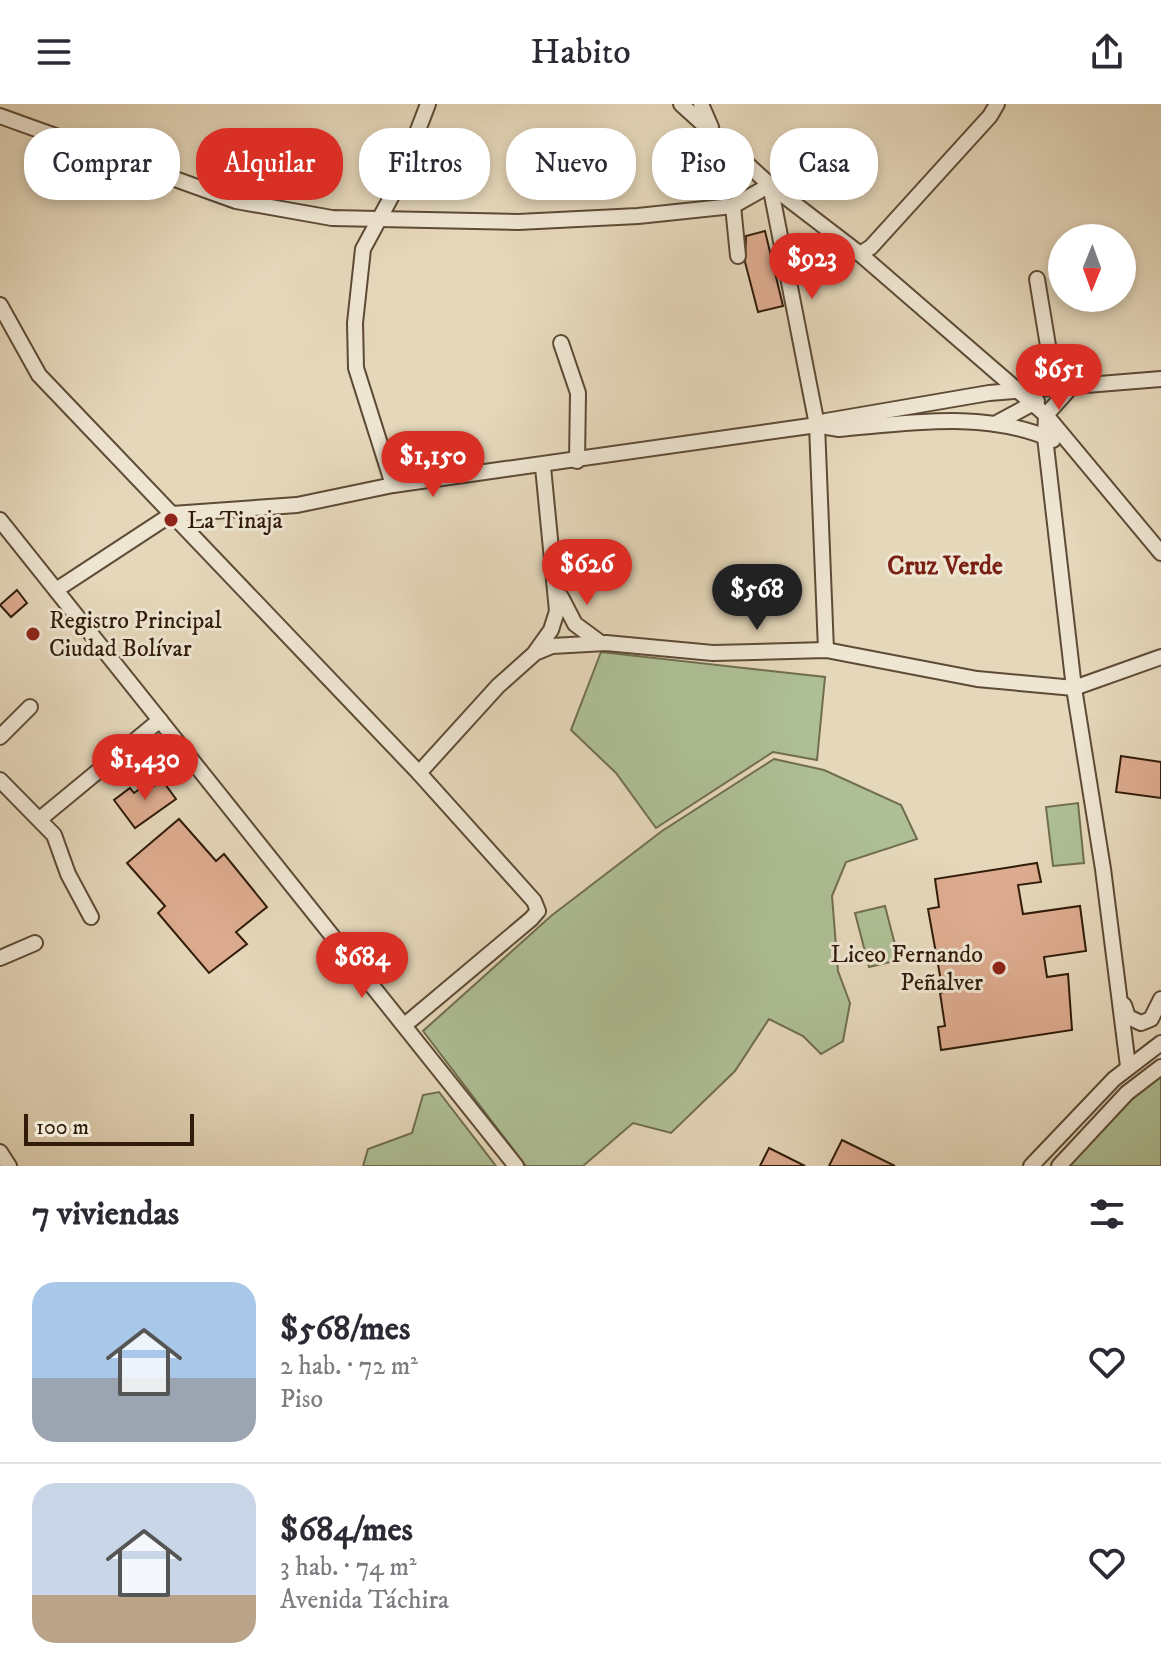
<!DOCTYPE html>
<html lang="es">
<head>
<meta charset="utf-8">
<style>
  body { margin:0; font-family:"IM FELL DW Pica",serif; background:#f7f7f7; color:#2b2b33; height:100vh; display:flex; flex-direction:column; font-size:30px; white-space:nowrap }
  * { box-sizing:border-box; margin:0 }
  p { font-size:26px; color:#7c7c81 }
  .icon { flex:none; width:44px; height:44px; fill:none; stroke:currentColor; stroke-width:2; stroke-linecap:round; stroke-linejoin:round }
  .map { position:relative; height:1062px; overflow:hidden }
  .panel { display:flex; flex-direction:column; background:#fff; flex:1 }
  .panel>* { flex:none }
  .top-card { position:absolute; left:24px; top:24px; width:1114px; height:72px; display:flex; gap:16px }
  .needle { width:52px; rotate:181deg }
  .buttons { position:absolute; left:1048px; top:120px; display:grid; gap:16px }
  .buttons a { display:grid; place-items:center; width:88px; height:88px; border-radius:50%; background:#fff; box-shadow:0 4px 12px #0003; font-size:40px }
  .scale { position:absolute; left:24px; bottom:20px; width:170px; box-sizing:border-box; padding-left:8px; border:4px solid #311c09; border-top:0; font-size:22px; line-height:28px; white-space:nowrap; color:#311c09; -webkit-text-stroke:6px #eee5d2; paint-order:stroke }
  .price { position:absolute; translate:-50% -68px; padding:0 18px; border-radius:28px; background:#d93025; color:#fff; font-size:26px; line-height:52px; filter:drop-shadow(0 2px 4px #0008) }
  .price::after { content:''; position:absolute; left:50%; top:48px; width:24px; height:18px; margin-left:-12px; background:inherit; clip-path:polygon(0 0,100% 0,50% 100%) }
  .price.on { background:#222; color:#fff }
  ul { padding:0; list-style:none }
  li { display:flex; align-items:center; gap:24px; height:200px; padding:0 32px }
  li+li { border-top:2px solid #e1e1e2 }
  li span { display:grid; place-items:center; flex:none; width:224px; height:160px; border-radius:24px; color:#555 }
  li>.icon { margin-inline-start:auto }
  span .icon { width:96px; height:96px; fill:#fffc; stroke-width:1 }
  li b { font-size:34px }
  h2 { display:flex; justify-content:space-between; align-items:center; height:96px; padding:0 32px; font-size:34px }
  .pill { padding:0 28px; border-radius:32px; background:#fff; box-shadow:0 4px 12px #0003; font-size:28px; line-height:72px }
  .pill.on { background:#d93025; color:#fff }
  header { display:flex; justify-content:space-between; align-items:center; height:104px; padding:0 32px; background:#fff; font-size:36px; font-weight:600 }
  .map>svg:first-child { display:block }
</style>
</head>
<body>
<header><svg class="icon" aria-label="menu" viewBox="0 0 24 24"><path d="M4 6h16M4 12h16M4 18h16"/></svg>Habito<svg class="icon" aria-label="share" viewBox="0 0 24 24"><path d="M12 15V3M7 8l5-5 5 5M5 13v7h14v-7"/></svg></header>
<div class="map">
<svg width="1161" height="1062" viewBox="0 0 1161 1062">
  <rect width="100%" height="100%" fill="#e5d7ba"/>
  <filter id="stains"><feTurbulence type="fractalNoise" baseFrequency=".0025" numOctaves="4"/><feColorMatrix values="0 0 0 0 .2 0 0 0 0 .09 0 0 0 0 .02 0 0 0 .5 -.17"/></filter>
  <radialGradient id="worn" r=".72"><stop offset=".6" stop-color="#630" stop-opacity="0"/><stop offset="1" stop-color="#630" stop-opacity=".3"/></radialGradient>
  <g fill="#aebf95" stroke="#706e4f" stroke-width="2">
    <polygon points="601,548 825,573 817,656 773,648 656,724 616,669 571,626"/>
    <polygon points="774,655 824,666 901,701 917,735 846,758 832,792 838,867 850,899 843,937 821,950 803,932 769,915 735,967 671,1029 633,1019 583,1062 526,1062 423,927 551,812 662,727"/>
    <polygon points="1078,699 1084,759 1053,762 1046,703"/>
    <polygon points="885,802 899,856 869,863 855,809"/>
    <polygon points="1161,968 1161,1062 1059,1062 1075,1043"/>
    <polygon points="439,988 496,1062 363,1062 368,1045 412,1029 423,991"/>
  </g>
  <g fill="#ddab8f" stroke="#311c09" stroke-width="2">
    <polygon points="765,127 783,202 758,208 745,158 746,132"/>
    <polygon points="17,486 27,499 11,513 0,501"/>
    <polygon points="1121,652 1161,658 1161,694 1116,688"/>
    <polygon points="162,676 176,695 135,724 114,696 130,684 134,689 148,679 151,684"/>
    <polygon points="179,715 216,757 224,750 267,803 236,828 247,840 209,869 158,809 165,802 127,759"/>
    <polygon points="1037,759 1041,778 1018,781 1023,810 1080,802 1086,847 1044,853 1047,873 1068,870 1072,926 941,946 938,923 945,922 940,889 943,888 928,805 939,803 935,775"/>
    <polygon points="842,1036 895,1062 829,1062"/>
    <polygon points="769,1044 805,1062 760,1062"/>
  </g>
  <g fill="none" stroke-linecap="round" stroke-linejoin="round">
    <defs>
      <g id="minor">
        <polyline points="681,0 770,81 860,150 1046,311 1161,449"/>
        <polyline points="701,0 711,23"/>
        <polyline points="0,12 236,97 332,114 518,118 638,112 733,102 770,81 817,321 826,546"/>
        <polyline points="733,102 738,152"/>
        <polyline points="860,150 871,143 990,12 997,0"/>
        <polyline points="1037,175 1055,284"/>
        <polyline points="0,201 39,271 419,669 534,797 538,807 531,815 406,920"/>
        <polyline points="561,239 578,289 577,357"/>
        <polyline points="1072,282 1046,311 1045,333 1074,584 1103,765 1128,962"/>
        <polyline points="995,320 1037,297"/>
        <path d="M821 322 839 325C910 319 986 306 1053 336"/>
        <polyline points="393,381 356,264 355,219 363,145 395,86 428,0"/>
        <polyline points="0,416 516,1062"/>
        <polyline points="56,486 172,410 297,401 393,381 817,321 826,317 989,289 1161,275"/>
        <polyline points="561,493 575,520 598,537"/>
        <polyline points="536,547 551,526 557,507 543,363"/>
        <polyline points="0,633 30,603"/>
        <polyline points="419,669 498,582 535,549 552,542 606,539 713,549 826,546 977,575 1074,584 1161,553"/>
        <polyline points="0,676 54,731 68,770 91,813"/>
        <polyline points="40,715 160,616"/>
        <polyline points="0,854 35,839"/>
        <polyline points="1124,901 1128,913 1141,919 1151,915 1161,895"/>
        <polyline points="0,1048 9,1062"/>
        <polyline points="1031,1062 1114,975 1161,939"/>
        <polyline points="1059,1062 1127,989 1161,963"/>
      </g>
    </defs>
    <use href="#minor" stroke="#5e4b35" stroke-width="18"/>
    <use href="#minor" stroke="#eee5d2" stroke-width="14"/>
  </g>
  <g fill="#8f2418" stroke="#eee5d2" stroke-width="3">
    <circle cx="171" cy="416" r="8"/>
    <circle cx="33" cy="530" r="8"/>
    <circle cx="999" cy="864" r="8"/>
  </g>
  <g text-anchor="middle" stroke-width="6" stroke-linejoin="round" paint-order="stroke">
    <g font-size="24" fill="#311c09" stroke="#eee5d2" text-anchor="start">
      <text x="187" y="424">La Tinaja</text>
      <text x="49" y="524">Registro Principal<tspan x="49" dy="28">Ciudad Bolívar</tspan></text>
      <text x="983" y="858" text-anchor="end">Liceo Fernando<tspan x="983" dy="28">Peñalver</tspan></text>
    </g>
    <g font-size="26" font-weight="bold" fill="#7a1f14" stroke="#eee5d2">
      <text x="945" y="470">Cruz Verde</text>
    </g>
  </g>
  <rect width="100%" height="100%" filter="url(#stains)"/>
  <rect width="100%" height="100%" fill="url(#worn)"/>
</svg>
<div class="buttons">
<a><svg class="needle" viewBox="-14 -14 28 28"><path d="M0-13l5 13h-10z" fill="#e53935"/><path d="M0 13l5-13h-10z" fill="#7c7c81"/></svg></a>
</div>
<div class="scale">100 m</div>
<b class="price" style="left:812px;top:197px">$923</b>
<b class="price" style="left:1059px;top:308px">$651</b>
<b class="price" style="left:433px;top:395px">$1,150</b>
<b class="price" style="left:587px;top:503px">$626</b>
<b class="price on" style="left:757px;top:528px">$568</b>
<b class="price" style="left:145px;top:698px">$1,430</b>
<b class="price" style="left:362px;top:896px">$684</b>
<div class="top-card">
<a class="pill">Comprar</a>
<a class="pill on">Alquilar</a>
<a class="pill">Filtros</a>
<a class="pill">Nuevo</a>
<a class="pill">Piso</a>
<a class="pill">Casa</a>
</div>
</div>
<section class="panel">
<h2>7 viviendas<svg class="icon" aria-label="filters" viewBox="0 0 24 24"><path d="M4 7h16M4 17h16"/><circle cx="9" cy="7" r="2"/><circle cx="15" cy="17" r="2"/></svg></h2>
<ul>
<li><span style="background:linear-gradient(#a9c7e8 60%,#9aa5b1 0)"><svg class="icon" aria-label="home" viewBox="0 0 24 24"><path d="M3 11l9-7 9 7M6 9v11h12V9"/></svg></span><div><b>$568/mes</b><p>2 hab. · 72 m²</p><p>Piso</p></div><svg class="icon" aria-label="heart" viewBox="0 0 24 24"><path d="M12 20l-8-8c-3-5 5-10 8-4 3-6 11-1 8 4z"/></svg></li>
<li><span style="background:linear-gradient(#c9d6e8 70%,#b9a48a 0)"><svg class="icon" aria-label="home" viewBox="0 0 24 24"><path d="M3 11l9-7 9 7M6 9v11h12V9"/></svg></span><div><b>$684/mes</b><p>3 hab. · 74 m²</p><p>Avenida Táchira</p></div><svg class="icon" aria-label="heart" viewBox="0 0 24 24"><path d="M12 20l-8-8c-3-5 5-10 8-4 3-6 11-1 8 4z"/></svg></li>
</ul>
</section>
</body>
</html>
